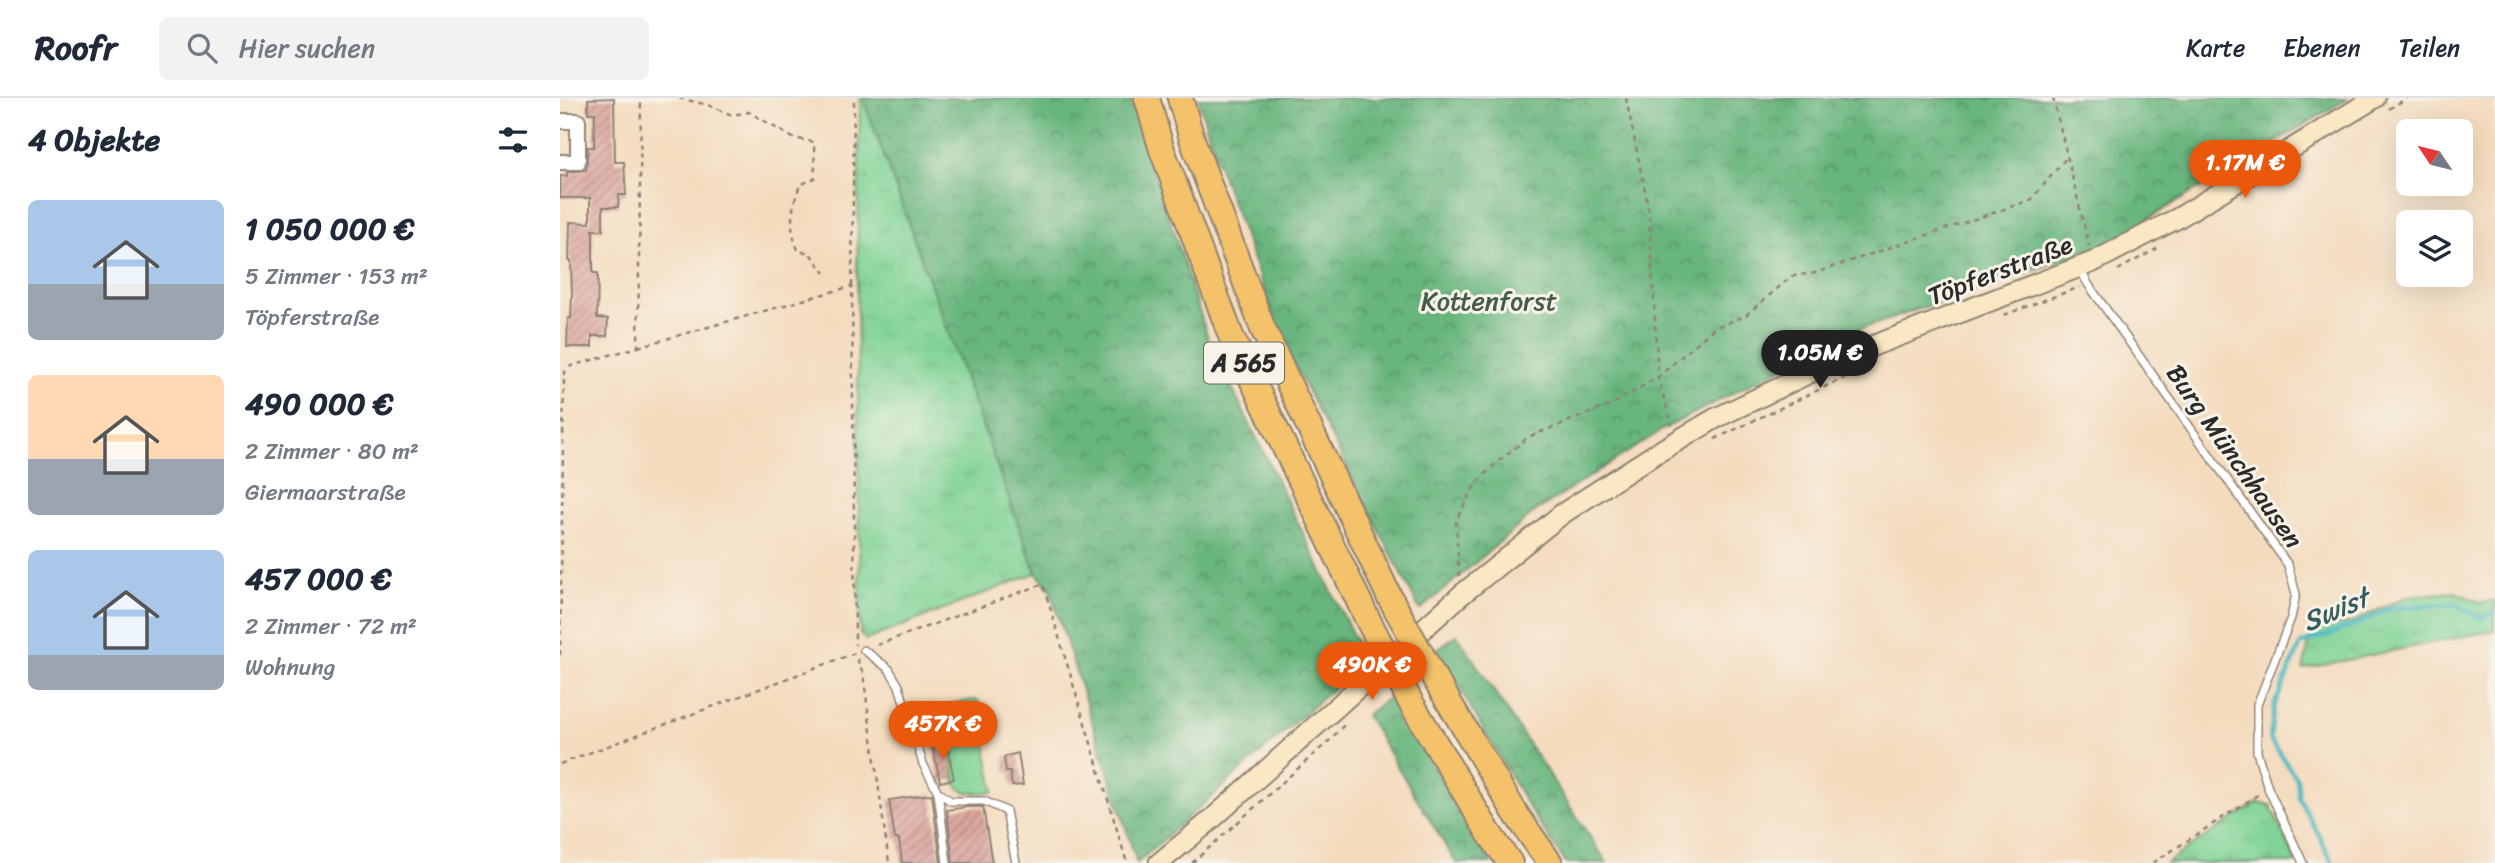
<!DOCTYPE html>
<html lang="de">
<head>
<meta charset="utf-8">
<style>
  body { margin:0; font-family:Sriracha,sans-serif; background:#f2f2f3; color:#1f2937; height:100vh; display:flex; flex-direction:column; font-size:26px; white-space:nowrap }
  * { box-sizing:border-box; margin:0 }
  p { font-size:23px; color:#747a83 }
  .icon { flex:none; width:38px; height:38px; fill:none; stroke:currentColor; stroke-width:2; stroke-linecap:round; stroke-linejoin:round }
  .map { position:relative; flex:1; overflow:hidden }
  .sheet { display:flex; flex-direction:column; background:#fff; width:560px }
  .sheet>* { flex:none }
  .needle { width:46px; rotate:305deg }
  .tools { position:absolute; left:1836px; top:21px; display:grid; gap:14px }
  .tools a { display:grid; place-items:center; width:77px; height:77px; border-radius:10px; background:#fff; box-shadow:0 7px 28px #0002; font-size:35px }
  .price { position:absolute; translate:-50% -60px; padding:0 16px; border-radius:24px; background:#ea580c; color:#fff; font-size:23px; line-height:46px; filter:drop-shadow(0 2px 4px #0008) }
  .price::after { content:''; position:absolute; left:50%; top:42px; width:21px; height:16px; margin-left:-10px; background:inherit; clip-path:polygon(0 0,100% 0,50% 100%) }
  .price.active { background:#222; color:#fff }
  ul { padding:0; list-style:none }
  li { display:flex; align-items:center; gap:21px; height:175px; padding:0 28px }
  li span { display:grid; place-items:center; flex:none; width:196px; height:140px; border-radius:10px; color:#555 }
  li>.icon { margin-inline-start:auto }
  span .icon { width:84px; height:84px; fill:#fffc; stroke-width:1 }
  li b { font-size:30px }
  h2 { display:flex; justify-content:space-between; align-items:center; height:84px; padding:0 28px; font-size:30px }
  header { display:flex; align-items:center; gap:42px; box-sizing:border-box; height:98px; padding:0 35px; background:#fff; border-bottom:2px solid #e0e1e3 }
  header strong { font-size:33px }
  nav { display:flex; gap:38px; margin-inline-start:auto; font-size:24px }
  .search { width:490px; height:63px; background:#f2f2f3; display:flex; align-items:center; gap:18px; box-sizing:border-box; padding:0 24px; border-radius:10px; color:#747a83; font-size:26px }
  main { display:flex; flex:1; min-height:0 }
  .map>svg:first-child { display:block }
</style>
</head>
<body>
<header>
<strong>Roofr</strong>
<div class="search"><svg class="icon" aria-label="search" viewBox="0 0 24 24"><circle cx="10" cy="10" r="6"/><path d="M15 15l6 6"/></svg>Hier suchen</div>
<nav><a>Karte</a><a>Ebenen</a><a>Teilen</a></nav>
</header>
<main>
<section class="sheet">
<h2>4 Objekte<svg class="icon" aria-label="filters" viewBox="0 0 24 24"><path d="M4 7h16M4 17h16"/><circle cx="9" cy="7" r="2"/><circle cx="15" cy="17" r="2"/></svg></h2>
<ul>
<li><span style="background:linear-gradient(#a9c7e8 60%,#9aa5b1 0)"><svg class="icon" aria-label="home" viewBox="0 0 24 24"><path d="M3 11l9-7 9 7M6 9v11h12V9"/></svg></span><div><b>1 050 000 €</b><p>5 Zimmer · 153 m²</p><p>Töpferstraße</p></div></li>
<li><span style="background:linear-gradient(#ffd9b3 60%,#9aa5b1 0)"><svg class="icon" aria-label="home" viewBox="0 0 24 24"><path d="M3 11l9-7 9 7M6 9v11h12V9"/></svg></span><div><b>490 000 €</b><p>2 Zimmer · 80 m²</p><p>Giermaarstraße</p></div></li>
<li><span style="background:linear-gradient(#a9c7e8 75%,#9aa5b1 0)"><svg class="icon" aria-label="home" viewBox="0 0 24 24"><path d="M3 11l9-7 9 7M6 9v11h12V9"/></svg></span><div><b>457 000 €</b><p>2 Zimmer · 72 m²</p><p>Wohnung</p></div></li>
</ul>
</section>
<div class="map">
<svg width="1935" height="765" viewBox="0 0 1935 765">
  <defs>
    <pattern id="grass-tufts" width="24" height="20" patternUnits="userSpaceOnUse" patternTransform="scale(1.75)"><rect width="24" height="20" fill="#7fd395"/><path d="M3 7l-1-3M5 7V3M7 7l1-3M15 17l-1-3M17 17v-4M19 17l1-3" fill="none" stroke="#6eb581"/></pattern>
    <pattern id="forest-crowns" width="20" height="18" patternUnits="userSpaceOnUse" patternTransform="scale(1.75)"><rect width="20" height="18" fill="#67b57e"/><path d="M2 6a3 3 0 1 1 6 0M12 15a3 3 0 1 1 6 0" fill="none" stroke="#559367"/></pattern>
    <pattern id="building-hatch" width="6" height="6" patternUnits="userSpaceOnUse" patternTransform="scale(1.75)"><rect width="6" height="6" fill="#d9a199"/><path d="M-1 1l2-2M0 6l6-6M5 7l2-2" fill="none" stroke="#b0837d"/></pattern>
  </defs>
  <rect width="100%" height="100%" fill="#f7f3e8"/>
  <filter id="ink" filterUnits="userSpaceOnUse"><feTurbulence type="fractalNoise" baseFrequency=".0143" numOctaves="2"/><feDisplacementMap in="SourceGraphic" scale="14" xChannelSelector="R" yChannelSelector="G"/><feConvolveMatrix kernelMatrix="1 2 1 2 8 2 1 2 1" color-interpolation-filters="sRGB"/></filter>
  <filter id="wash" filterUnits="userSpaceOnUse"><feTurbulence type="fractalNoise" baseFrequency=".00686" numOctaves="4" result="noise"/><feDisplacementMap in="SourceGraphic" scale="28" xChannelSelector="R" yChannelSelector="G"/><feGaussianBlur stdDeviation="1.57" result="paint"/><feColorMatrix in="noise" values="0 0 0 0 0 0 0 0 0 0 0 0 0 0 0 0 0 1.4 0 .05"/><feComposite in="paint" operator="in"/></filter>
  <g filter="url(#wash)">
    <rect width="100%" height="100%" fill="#f4dbbe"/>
    <g fill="url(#grass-tufts)" stroke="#557f60" stroke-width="2">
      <polygon points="300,0 303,0 476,475 306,542 300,536 297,182"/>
      <polygon points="1895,494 1922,505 1935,502 1935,532 1743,571 1752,531 1791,525 1847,498"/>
      <polygon points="1697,705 1710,707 1737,765 1606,765"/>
    </g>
    <g fill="url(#forest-crowns)" stroke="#497054" stroke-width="2">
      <polygon points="303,0 570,0 649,243 805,562 577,765 489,489 476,475"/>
      <polygon points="638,0 1789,0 1543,148 1289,235 1105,330 976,413 860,512 725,249 656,61"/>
      <polygon points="897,537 1047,765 1006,765 970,712 877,551"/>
      <polygon points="831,598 931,765 896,765 806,617"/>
    </g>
    <path fill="#7fd395" stroke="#557f60" stroke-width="2" d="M415 602H418L419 608 434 694C421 695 403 698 396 686L385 612 390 606Z"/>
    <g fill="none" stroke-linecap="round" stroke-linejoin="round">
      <polyline stroke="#48b7c0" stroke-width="4.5" points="1773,765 1739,700 1737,681 1710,641 1714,608 1741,546 1793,528 1831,510 1895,506 1920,520 1935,514"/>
    </g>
    <g id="blocks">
      <g fill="url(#building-hatch)">
        <polygon points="54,0 55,64 64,64 66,97 59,97 58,109 43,109 43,132 33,132 33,175 38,175 37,220 48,221 47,238 32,238 32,249 7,249 8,220 11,220 12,197 11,163 9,163 10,124 30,125 30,100 0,100 0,78 7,78 7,74 26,72 28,49 34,49 35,15 28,15 28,1"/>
        <polygon points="386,642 394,681 380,684 373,650 373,644"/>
        <polygon points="458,655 463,687 452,688 450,674 446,674 444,659"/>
        <polygon points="372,696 381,765 342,765 339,741 335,741 329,702"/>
        <polygon points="406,709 423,709 432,765 393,765 387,712"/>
      </g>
    </g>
  </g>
  <g filter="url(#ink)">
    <use href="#blocks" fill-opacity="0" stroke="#908374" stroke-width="2"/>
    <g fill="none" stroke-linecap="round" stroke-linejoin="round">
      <defs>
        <g id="service">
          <polyline points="1520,171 1528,186 1728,467 1736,496 1731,520 1697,607 1697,654 1708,690 1743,765"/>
          <polyline points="304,552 329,571 339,588 363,666 378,694 391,703 424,703 446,713 456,765"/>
          <polyline points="378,694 387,765"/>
        </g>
        <polyline id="minor" points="0,23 18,23 18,64 0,64"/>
        <polyline id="secondary" points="599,765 651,722 901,497 1002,416 1095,356 1156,320 1281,260 1533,164 1618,120 1815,0"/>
        <g id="motorway">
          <polyline points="587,0 601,49 671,238 807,520"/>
          <polyline points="620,0 633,44 703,231 829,498"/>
          <polyline points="875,581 956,716 990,765"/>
          <polyline points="850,603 929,735 950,765"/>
        </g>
      </defs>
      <use href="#service" stroke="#908374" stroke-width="10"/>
      <use href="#minor" stroke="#908374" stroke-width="18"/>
      <use href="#secondary" stroke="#908374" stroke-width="23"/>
      <use href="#motorway" stroke="#908374" stroke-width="28"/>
      <g stroke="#908374" stroke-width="2.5" stroke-dasharray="5 5" stroke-linecap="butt">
        <path d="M119 0 148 7 172 17 189 14 233 40 254 44 255 80 240 87C231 111 228 130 239 154H249L265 175"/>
        <polyline points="1066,0 1089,113 1098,279 1112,327"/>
        <polyline points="1493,0 1529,148"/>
        <polyline points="1829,11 1847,0"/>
        <polyline points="1558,172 1598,150"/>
        <polyline points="292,188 294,0"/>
        <polyline points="1444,217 1520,189"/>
        <polyline points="78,249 292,188 295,547"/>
        <polyline points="1155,341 1307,269"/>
        <polyline points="899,478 896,422 915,387 935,366 968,339 1051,307 1098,279 1154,230 1185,218 1232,178 1255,175 1471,102 1507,59"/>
        <polyline points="317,547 483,486 567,765"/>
        <polyline points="0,557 4,275 11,268 78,249 81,0"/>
        <polyline points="297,561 303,575 329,765"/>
        <polyline points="0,666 295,555"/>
        <polyline points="632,765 770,642 785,626"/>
        <polyline points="1593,765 1699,696"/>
      </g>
      <use href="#service" stroke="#fff" stroke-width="7"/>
      <use href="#minor" stroke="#fff" stroke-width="14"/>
      <use href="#secondary" stroke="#fae7c3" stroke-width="19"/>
      <use href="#motorway" stroke="#f3c26a" stroke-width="24"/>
      <defs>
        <g id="motorway-bridge">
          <polyline points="829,498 875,581"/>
          <polyline points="807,520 850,603"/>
        </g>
      </defs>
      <use href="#motorway-bridge" stroke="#908374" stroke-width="28" stroke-linecap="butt"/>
      <use href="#motorway-bridge" stroke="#f3c26a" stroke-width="24"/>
    </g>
  </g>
  <g text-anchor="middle" stroke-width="6" stroke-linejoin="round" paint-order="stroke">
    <rect fill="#f7f3e8" stroke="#686764" stroke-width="2" x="644" y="244.5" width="80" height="41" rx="5"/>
    <g font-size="24" font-weight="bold" fill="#2b2b2b">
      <text x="684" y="273">A 565</text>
    </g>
    <g font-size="26" fill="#2b2b2b" stroke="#f7f3e8">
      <text transform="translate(1440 172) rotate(-21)" y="9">Töpferstraße</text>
      <text transform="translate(1675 358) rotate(55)" y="9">Burg Münchhausen</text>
    </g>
    <g font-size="26" fill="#445d4b" stroke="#f7f3e8">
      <text x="929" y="212">Kottenforst</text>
    </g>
    <g font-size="28" font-style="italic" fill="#355c5f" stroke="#f7f3e8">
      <text transform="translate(1775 511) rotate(-23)" y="10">Swist</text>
    </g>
  </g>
</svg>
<div class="tools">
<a><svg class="needle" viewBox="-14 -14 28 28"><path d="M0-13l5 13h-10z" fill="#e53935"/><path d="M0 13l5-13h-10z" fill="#747a83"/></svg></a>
<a><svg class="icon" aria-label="layers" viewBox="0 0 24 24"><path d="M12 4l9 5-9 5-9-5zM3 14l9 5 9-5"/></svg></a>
</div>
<b class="price" style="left:1685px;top:102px">1.17M €</b>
<b class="price active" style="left:1260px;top:292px">1.05M €</b>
<b class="price" style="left:812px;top:604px">490K €</b>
<b class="price" style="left:383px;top:663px">457K €</b>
</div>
</main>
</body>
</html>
